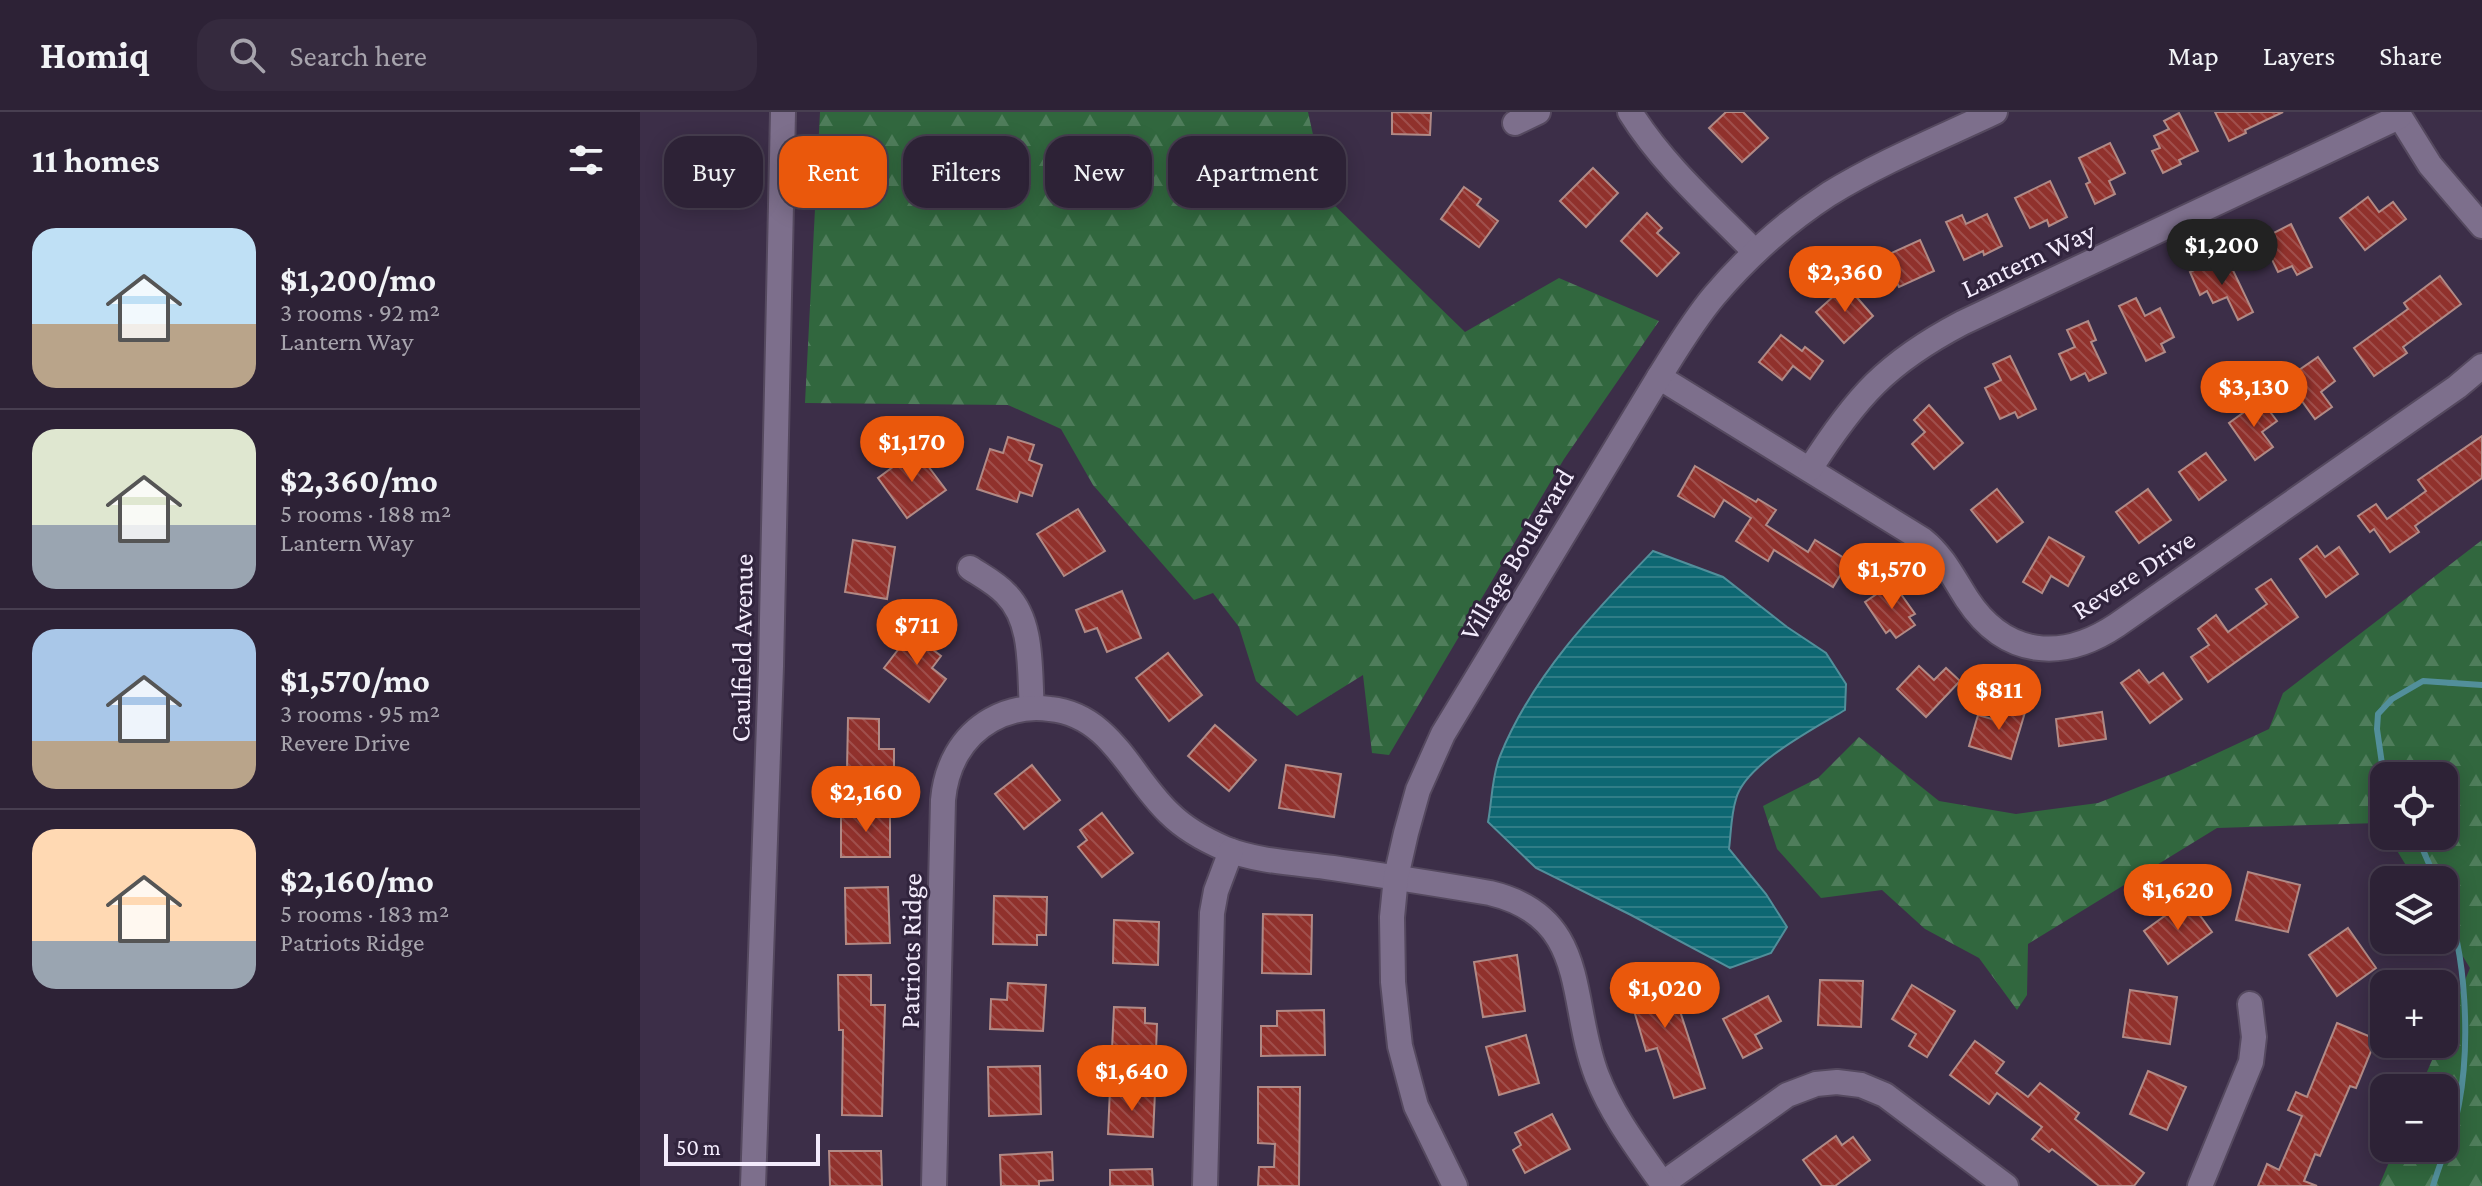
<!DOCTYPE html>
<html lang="en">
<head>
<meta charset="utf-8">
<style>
  body { margin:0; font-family:"Crimson Pro",serif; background:#352a3e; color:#f1f3f6; height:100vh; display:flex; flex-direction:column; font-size:30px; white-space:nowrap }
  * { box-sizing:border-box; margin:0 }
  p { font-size:26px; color:#a7a4ad }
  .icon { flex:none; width:44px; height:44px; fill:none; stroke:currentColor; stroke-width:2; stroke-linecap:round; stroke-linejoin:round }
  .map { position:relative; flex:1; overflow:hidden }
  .side { display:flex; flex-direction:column; background:#2d2236; width:640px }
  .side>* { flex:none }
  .guide { position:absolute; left:24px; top:24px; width:760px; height:72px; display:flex; gap:16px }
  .buttons { position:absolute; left:1730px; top:650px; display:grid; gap:16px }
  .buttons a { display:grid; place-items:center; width:88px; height:88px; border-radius:16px; background:#2d2236; box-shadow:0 4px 20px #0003,0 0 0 2px #483f51; font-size:40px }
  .scale { position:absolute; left:24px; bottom:20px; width:156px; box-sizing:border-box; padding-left:8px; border:4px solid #f3ebfc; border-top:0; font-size:22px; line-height:28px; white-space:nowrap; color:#f3ebfc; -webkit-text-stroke:6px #31243d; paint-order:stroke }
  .price { position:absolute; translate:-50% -68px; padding:0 18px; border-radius:28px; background:#ea580c; color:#fff; font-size:26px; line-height:52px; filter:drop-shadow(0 2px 4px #0008) }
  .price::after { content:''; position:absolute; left:50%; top:48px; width:24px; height:18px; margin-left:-12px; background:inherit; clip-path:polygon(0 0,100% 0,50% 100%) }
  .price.current { background:#222; color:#fff }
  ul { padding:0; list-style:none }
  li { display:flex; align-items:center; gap:24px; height:200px; padding:0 32px }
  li+li { border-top:2px solid #483f51 }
  li span { display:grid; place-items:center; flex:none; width:224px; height:160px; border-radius:24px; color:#555 }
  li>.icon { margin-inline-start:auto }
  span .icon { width:96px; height:96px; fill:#fffc; stroke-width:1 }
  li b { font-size:34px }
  h2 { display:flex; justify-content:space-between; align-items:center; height:96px; padding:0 32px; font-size:34px }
  .tag { padding:0 28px; border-radius:24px; background:#2d2236; box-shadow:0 4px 20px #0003,0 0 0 2px #483f51; font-size:28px; line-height:72px }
  .tag.current { background:#ea580c; color:#fff }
  header { display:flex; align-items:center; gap:48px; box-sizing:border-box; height:112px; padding:0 40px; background:#2d2236; border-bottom:2px solid #483f51 }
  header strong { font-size:38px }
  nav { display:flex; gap:44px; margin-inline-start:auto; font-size:28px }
  .search { width:560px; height:72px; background:#352a3e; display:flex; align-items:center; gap:20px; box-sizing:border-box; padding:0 28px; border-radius:24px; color:#a7a4ad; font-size:30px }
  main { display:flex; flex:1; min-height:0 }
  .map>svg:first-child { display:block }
</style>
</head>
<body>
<header>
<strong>Homiq</strong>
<div class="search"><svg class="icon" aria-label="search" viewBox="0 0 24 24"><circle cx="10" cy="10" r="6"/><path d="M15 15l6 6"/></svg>Search here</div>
<nav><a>Map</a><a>Layers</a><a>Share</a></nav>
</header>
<main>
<section class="side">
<h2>11 homes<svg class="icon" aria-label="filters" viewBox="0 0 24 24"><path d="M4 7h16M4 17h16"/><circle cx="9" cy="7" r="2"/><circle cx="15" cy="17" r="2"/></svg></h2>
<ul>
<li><span style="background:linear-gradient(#bfe0f5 60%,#b9a48a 0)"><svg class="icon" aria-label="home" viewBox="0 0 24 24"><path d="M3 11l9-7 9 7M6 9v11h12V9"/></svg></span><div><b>$1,200/mo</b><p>3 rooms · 92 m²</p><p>Lantern Way</p></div></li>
<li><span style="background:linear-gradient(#dfe7d0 60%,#9aa5b1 0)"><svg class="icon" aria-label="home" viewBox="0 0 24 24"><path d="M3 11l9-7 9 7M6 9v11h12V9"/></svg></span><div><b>$2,360/mo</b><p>5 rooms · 188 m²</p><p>Lantern Way</p></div></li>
<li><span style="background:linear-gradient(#a9c7e8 70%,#b9a48a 0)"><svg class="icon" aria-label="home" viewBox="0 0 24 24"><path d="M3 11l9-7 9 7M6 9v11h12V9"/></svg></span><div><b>$1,570/mo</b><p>3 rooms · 95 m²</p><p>Revere Drive</p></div></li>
<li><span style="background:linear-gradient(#ffd9b3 70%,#9aa5b1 0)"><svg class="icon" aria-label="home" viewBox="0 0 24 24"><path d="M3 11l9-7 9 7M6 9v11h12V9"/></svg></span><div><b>$2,160/mo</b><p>5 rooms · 183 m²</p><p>Patriots Ridge</p></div></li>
</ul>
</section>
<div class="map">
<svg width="1842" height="1074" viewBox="0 0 1842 1074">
  <defs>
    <pattern id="forest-firs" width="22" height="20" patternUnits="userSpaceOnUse" patternTransform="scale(2)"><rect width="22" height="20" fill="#31673e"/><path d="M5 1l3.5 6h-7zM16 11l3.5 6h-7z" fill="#4f7d5b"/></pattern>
    <pattern id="water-rules" width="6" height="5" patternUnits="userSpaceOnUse" patternTransform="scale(2)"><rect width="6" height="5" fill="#0d6772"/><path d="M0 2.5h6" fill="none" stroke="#317d87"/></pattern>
    <pattern id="building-back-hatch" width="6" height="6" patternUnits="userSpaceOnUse" patternTransform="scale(2)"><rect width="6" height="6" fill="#90312c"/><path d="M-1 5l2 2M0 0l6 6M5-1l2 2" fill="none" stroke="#a04f4c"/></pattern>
  </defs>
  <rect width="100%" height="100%" fill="#3c2e48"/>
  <g fill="url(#forest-firs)">
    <polygon points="180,0 668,0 687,86 825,220 919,166 1019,209 924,347 749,643 732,641 723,563 657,604 616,569 599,515 573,481 554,488 453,373 421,317 368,293 165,291"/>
    <polygon points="1842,428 1842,1074 1739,1074 1755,1036 1804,1036 1804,976 1780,976 1799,932 1804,932 1804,919 1830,856 1804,814 1804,768 1775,768 1748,724 1804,724 1804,664 1744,664 1744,718 1739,711 1577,716 1388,832 1387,883 1377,898 1339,846 1285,817 1242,778 1181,786 1137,737 1123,694 1178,666 1219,625 1299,689 1376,702 1458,691 1539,659 1629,617 1643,581"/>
  </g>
  <path fill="url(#water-rules)" stroke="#528f9b" stroke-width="2" d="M1013 439 1083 465 1147 515 1186 541 1206 572 1205 598C1175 616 1105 652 1096 687 1091 703 1091 721 1089 737L1126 782 1147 815 1131 841 1090 856 991 803 896 756 848 710C852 689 852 663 860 644 892 564 954 500 1013 439Z"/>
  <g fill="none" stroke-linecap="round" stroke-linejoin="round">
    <g stroke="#528f9b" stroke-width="6">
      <polyline points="1746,664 1743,659 1737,617 1738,602 1752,587 1783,569 1842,573"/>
      <polyline points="1777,724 1796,768"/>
      <path d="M1793 1074C1801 1047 1814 1019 1819 992 1830 934 1827 841 1804 786"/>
    </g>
  </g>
  <g fill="url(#building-back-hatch)" stroke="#b18a86" stroke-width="2">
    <polygon points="752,0 791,1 790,23 752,22"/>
    <polygon points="1086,0 1103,0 1128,26 1102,50 1069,16"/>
    <polygon points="1575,0 1643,0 1605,18 1606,21 1589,29"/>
    <polygon points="1539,1 1558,39 1539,48 1541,52 1523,61 1512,39 1520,36 1514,24 1529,17 1524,9"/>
    <polygon points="1470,31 1485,61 1469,69 1475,82 1455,92 1446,72 1450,70 1439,46"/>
    <polygon points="953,56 978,81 946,115 920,89"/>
    <polygon points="1410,69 1427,105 1409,114 1407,108 1390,116 1375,86"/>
    <polygon points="824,75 841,87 837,93 858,109 839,135 801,107"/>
    <polygon points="1728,85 1739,100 1753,90 1766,107 1725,138 1700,106"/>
    <polygon points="1007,101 1022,116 1017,121 1039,141 1017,164 981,129"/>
    <polygon points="1347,102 1362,134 1344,143 1343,139 1324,148 1306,110 1322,103 1326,112"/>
    <polygon points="1651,112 1672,155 1657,163 1652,154 1638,160 1622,127"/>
    <polygon points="1280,128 1294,159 1259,175 1245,144"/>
    <polygon points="1588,148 1613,200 1598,208 1587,185 1573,191 1567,179 1560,183 1550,160 1567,152 1570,157"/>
    <polygon points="1800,164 1821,192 1763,235 1767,241 1734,264 1714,236 1768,197 1764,191"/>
    <polygon points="1206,173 1233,204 1204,231 1176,200"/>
    <polygon points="1496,186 1505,204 1520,196 1534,225 1521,232 1525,240 1506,249 1479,194"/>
    <polygon points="1448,209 1456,228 1451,230 1466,261 1449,269 1445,261 1431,268 1419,242 1435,235 1427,218"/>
    <polygon points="1141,223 1162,239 1165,235 1183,249 1170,267 1153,254 1142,268 1119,250"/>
    <polygon points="1370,244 1396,297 1378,306 1375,300 1360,307 1345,276 1361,268 1353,252"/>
    <polygon points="1678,245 1695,269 1681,280 1692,295 1675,307 1646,267"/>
    <polygon points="1621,288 1637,309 1622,320 1633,335 1615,348 1589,311"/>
    <polygon points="1289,293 1323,331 1294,357 1272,332 1285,320 1274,308"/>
    <polygon points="1842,324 1842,366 1775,414 1779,420 1750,440 1734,417 1730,420 1718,404 1736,392 1747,407 1786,379 1778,368"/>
    <polygon points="368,325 394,333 389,348 402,353 392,384 380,380 377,390 337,377 350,337 363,341"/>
    <polygon points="276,338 306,378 267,406 238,366"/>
    <polygon points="1566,341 1586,368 1559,388 1539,360"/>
    <polygon points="1055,354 1116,390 1118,387 1136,398 1126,413 1168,440 1175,428 1209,449 1193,475 1134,438 1128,449 1096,429 1111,406 1084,388 1074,405 1038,384"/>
    <polygon points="1357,377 1383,410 1357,430 1331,398"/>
    <polygon points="1508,377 1531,408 1499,431 1476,400"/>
    <polygon points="438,397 465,439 424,464 397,422"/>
    <polygon points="1409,425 1444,445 1428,474 1411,464 1402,481 1383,470"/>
    <polygon points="213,428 255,435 247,487 205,480"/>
    <polygon points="1677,434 1685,445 1699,435 1718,462 1686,485 1660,447"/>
    <polygon points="1631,467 1658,505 1568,570 1551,545 1569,533 1558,517 1576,503 1588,520 1627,492 1616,477"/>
    <polygon points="1253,471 1275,502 1269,505 1275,513 1256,526 1250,518 1246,521 1225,490"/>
    <polygon points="482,479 501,526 467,540 457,516 445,520 436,498"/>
    <polygon points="271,521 301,544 292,556 306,567 289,590 244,556"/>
    <polygon points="528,541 562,583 529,609 496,566"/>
    <polygon points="1279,554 1294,568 1306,556 1320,569 1286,605 1257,577"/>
    <polygon points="1499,558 1509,571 1523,561 1542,587 1510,611 1481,571"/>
    <polygon points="1365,591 1386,597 1371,647 1329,634 1338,603 1359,609"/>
    <polygon points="1462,600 1466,627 1419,634 1416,607"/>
    <polygon points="208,606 239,607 239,637 254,637 254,660 207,658"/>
    <polygon points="575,613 616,648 589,679 548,644"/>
    <polygon points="392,653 420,688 384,717 355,682"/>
    <polygon points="646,653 701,662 694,705 639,696"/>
    <rect x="201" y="698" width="49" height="47"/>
    <polygon points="462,701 493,741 462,765 438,735 447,728 440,718"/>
    <polygon points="1608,760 1660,773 1648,820 1596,808"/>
    <polygon points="248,775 250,831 206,832 205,776"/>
    <polygon points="354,784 407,785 406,823 397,823 397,833 353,832"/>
    <polygon points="1548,787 1572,820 1528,852 1504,819"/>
    <polygon points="623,802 672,803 671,862 622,861"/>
    <polygon points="474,808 519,810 518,853 473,851"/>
    <polygon points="1708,816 1736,856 1697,884 1669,843"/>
    <polygon points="877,843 885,899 843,905 834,850"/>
    <polygon points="1026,856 1065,976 1034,986 1017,936 1006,939 985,868"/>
    <polygon points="198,863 231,863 231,893 245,893 242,1004 202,1003 203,918 199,918"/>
    <polygon points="1180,868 1223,869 1221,915 1178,913"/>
    <polygon points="368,871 406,873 403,919 350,917 351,887 367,888"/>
    <polygon points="1272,873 1315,899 1287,945 1269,934 1276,922 1252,907"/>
    <polygon points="1490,878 1537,885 1530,932 1483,925"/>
    <polygon points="1128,884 1141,909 1115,923 1122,936 1103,946 1083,907"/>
    <polygon points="474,895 505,896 505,911 517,912 516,939 472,937"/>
    <polygon points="684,898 685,943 621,944 621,914 637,914 637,899"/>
    <polygon points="1697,911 1736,927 1716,976 1710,974 1680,1044 1675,1042 1664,1069 1677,1074 1618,1074 1627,1052 1639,1058 1662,1004 1648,998 1656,980 1667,985"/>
    <polygon points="886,923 899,971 859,983 846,935"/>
    <polygon points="1335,929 1364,950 1356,961 1388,985 1400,971 1439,1001 1435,1007 1504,1061 1494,1074 1459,1074 1412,1037 1409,1040 1392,1027 1402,1015 1357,981 1349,992 1310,963"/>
    <polygon points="400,954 401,1002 349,1004 348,955"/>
    <polygon points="1508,959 1546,975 1527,1018 1490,1002"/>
    <polygon points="618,975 660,975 659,1074 618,1074 619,1055 634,1055 635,1032 618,1031"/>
    <polygon points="470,977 515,980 513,1025 468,1022"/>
    <polygon points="912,1002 930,1037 885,1061 873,1038 881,1033 875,1021"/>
    <polygon points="1196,1024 1202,1033 1213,1025 1230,1048 1195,1074 1182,1074 1163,1048"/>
    <polygon points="189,1039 241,1039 242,1074 190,1074"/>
    <polygon points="412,1040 413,1068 399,1069 399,1074 361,1074 360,1043"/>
    <polygon points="512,1057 513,1074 470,1074 470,1058"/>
  </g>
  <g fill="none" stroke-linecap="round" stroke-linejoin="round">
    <defs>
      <g id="minor">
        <path d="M990 0C1023 53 1072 96 1115 140"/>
        <polyline points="1757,0 1790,53 1842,114"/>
        <polyline points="875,11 898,0"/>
        <path d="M1019 265 1283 428C1303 444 1313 465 1327 487 1365 545 1422 550 1477 513L1817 275 1842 254"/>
        <path d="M1170 357C1216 285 1246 251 1322 211L1759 5"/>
        <path d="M330 456C342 464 356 471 366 482 394 510 389 559 392 596"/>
        <polyline points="1022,1072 1147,983 1176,972 1197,970 1221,973 1245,983 1366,1074"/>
        <path d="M294 1074 303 688C306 655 321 625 351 608 369 598 389 594 410 597 471 603 490 664 529 701 545 717 565 728 586 737 619 750 658 751 693 756 746 764 798 772 850 781 951 805 928 890 957 964 973 1005 999 1038 1024 1074"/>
        <polyline points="565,1074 572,801 576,779 591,739"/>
        <path d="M815 1074 776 994 760 934 753 870 752 805 756 765 766 721 778 678 803 622 1019 265C1036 238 1053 209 1074 184 1107 145 1146 110 1189 82 1241 50 1300 26 1355 0"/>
        <polyline points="1560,1074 1611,950 1614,925 1610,892"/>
      </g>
      <polyline id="tertiary" points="113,1074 131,554 143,0"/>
    </defs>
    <use href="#minor" stroke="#55495f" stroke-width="28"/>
    <use href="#tertiary" stroke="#55495f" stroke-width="28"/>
    <use href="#minor" stroke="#7d6f8c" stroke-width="24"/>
    <use href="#tertiary" stroke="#7d6f8c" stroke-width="24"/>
  </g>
  <g text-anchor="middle" stroke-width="6" stroke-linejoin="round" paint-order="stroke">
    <g font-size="28" fill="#f3ebfc" stroke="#31243d">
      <text transform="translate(1388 147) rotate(-25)" y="10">Lantern Way</text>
      <text transform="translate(876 442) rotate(-59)" y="10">Village Boulevard</text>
      <text transform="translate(1493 462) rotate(-33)" y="10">Revere Drive</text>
      <text transform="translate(101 536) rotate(-89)" y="10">Caulfield Avenue</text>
      <text transform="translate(270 839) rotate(-89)" y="10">Patriots Ridge</text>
    </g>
  </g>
</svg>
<div class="buttons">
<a><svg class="icon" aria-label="locate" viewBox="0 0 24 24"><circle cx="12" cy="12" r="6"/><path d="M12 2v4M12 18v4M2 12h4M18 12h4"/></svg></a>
<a><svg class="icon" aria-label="layers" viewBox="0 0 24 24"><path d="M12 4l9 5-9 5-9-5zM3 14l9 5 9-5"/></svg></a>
<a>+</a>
<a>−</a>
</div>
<div class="scale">50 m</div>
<b class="price current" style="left:1582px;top:175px">$1,200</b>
<b class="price" style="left:1205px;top:202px">$2,360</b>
<b class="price" style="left:1614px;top:317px">$3,130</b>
<b class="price" style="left:272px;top:372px">$1,170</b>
<b class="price" style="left:1252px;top:499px">$1,570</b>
<b class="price" style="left:277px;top:555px">$711</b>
<b class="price" style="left:1359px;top:620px">$811</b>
<b class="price" style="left:226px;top:722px">$2,160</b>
<b class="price" style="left:1538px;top:820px">$1,620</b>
<b class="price" style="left:1025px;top:918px">$1,020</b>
<b class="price" style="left:492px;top:1001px">$1,640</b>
<div class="guide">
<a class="tag">Buy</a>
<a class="tag current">Rent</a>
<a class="tag">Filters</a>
<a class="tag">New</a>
<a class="tag">Apartment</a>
</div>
</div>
</main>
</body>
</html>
